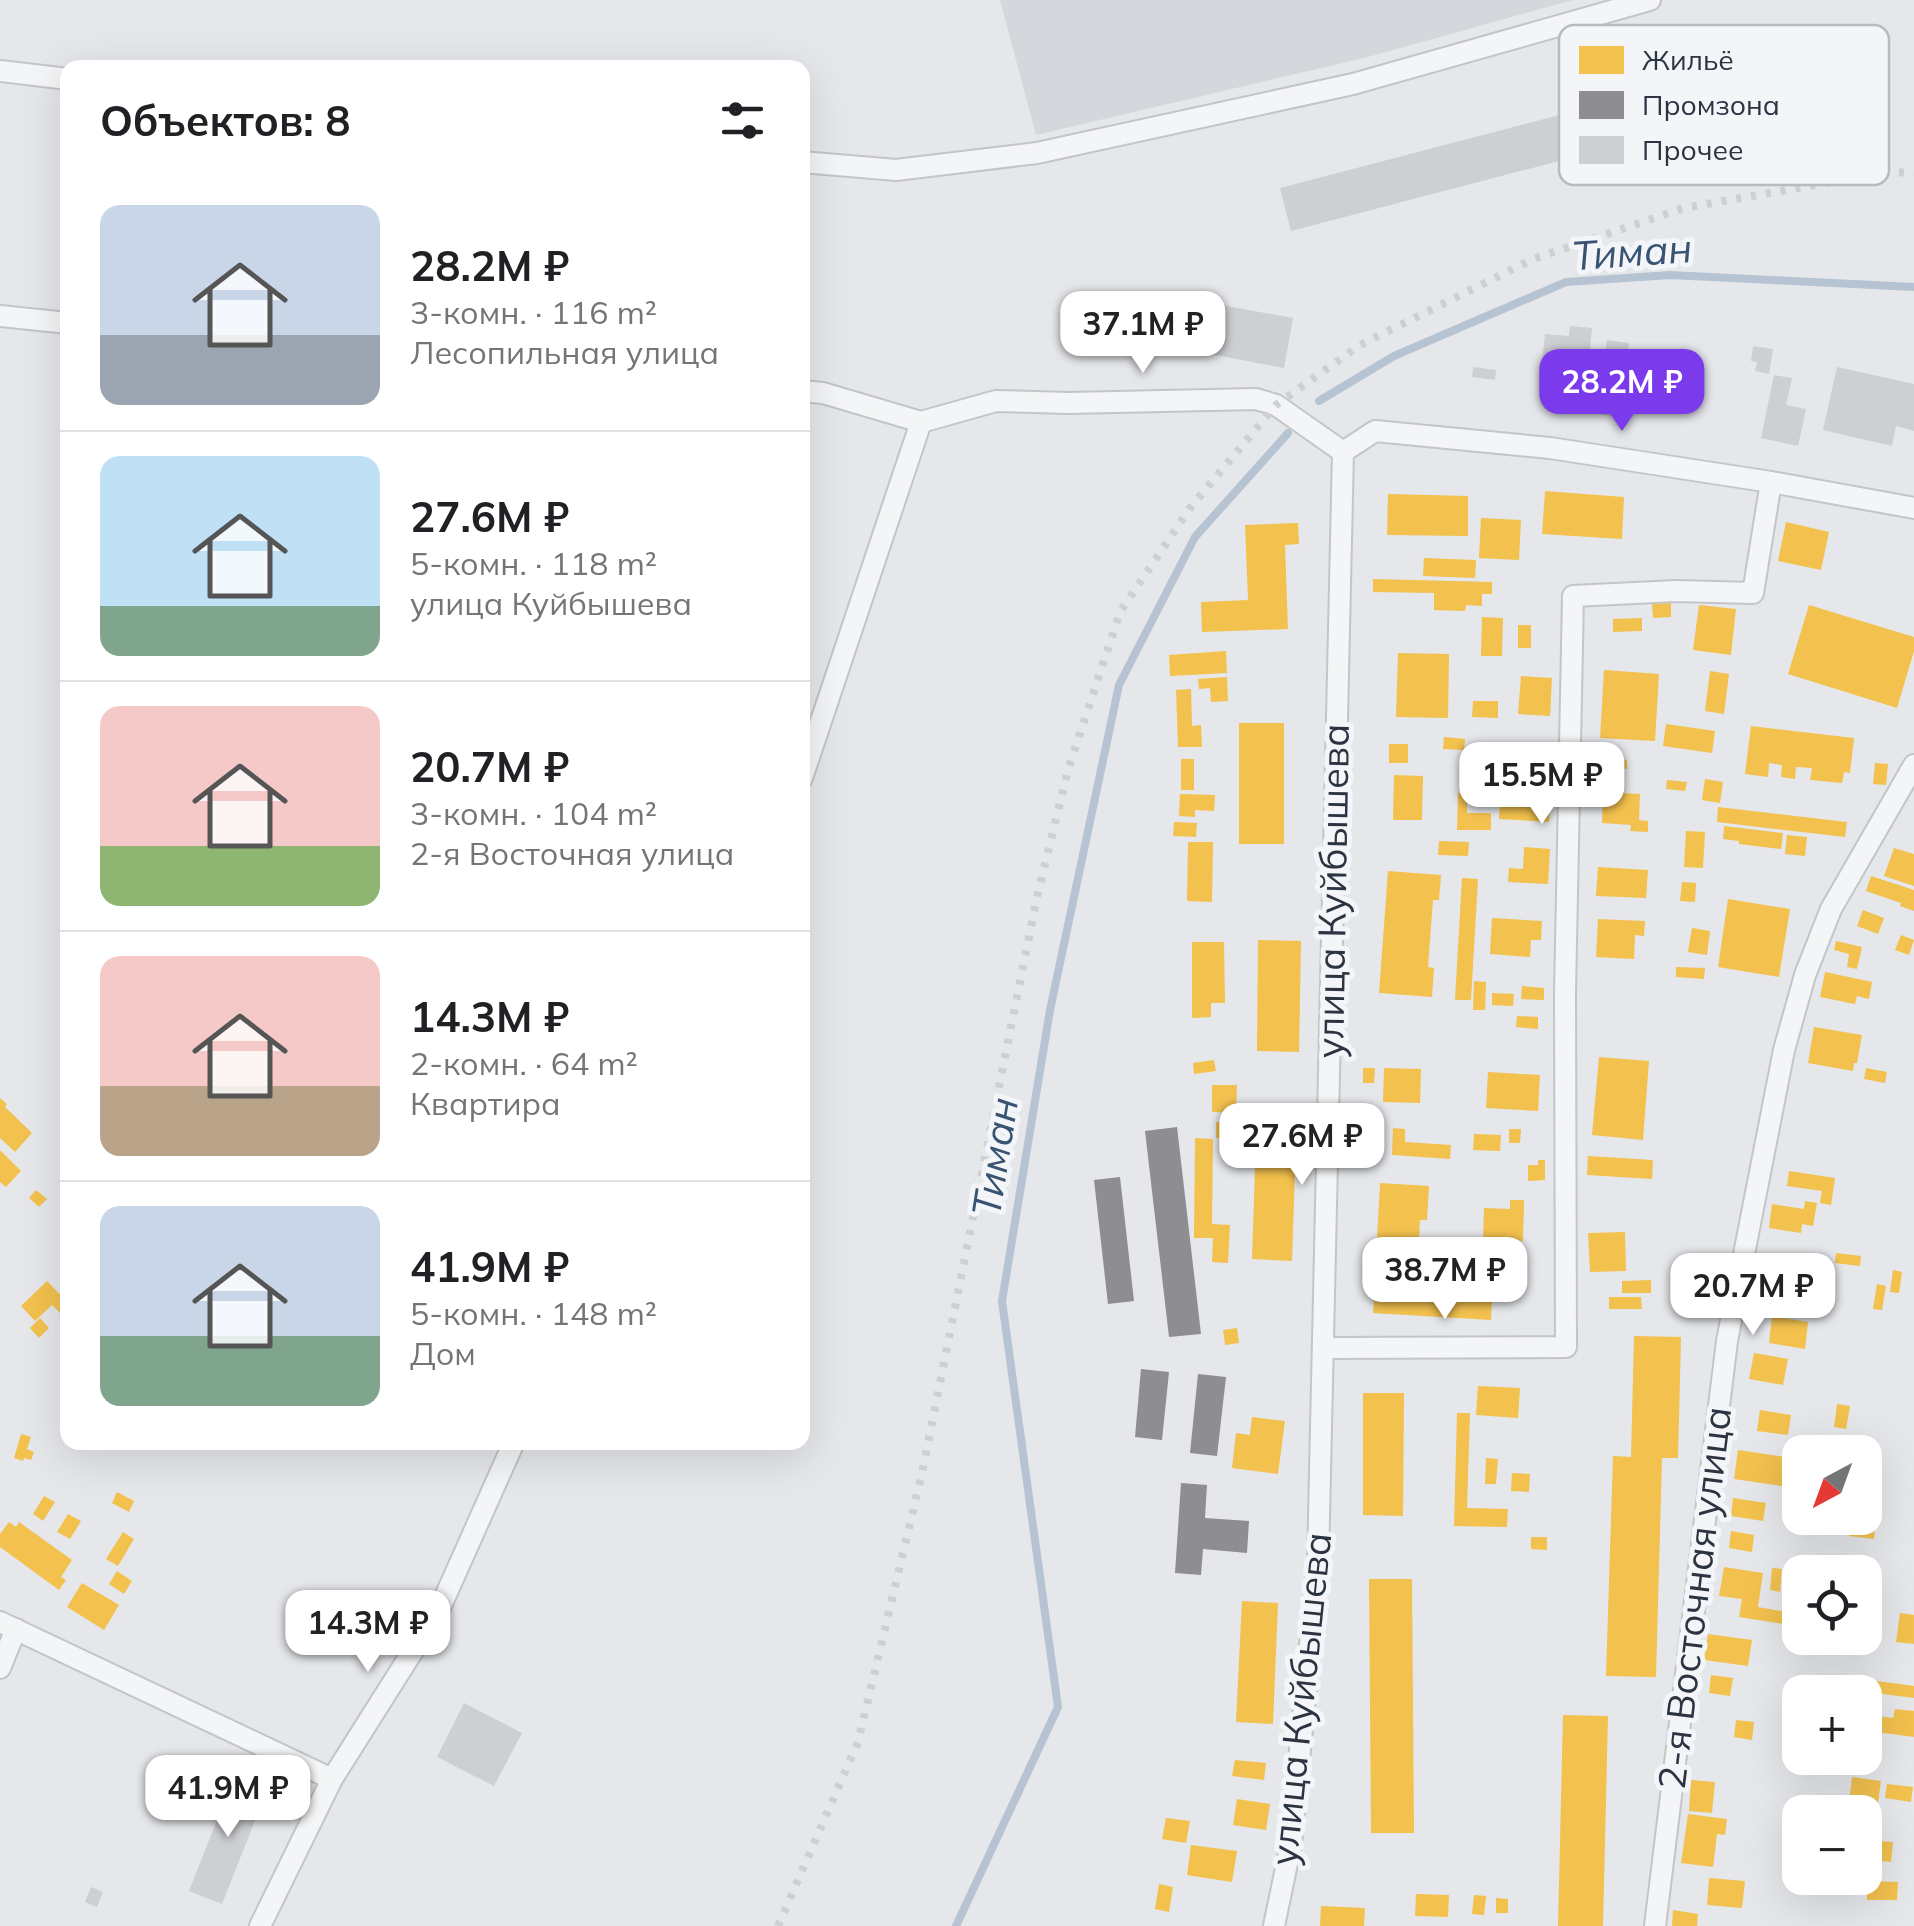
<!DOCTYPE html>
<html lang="ru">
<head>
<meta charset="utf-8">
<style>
  body { margin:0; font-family:Mulish,sans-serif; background:#f6f6f6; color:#202124; height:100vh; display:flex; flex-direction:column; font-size:38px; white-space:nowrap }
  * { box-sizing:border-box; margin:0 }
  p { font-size:32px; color:#757577 }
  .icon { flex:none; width:55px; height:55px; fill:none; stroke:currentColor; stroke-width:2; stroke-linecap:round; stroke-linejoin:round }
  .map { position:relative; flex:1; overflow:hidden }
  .sheet { position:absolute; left:60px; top:60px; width:750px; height:1390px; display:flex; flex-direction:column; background:#fff; border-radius:20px; box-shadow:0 10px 40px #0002 }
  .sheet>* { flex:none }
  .needle { width:65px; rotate:221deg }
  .controls { position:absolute; left:1782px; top:1435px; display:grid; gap:20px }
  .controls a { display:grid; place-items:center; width:100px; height:100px; border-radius:20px; background:#fff; box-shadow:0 10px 40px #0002; font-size:50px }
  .price { position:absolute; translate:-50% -85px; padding:0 22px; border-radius:20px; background:#fff; color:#222; font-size:32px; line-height:65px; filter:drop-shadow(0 2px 5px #0008) }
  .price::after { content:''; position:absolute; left:50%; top:60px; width:30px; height:22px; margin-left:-15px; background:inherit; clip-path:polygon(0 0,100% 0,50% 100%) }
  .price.current { background:#7c3aed; color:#fff }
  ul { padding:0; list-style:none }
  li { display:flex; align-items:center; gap:30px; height:250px; padding:0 40px }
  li+li { border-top:2px solid #e0e0e0 }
  li span { display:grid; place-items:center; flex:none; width:280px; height:200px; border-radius:20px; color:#555 }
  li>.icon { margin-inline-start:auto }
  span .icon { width:120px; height:120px; fill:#fffc; stroke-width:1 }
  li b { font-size:42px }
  h2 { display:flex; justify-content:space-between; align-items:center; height:120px; padding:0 40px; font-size:42px }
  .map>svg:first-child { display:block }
</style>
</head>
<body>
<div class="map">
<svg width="1914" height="1926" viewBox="0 0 1914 1926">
  <rect width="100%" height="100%" fill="#e5e7ea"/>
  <polygon fill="#d4d7dc" points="1000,0 1573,0 1368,57 1036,135"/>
  <g fill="#f2c14e">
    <polygon points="1545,491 1624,497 1622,539 1542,534"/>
    <polygon points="1388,494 1468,496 1468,536 1387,535"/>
    <polygon points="1481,518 1521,520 1519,560 1479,558"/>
    <polygon points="1786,522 1829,532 1821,570 1778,561"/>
    <polygon points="1298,523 1299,544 1285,545 1288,629 1202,632 1201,602 1248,600 1245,525"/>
    <polygon points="1424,558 1476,560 1475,578 1423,576"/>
    <polygon points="1373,579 1492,582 1492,594 1482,594 1482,606 1466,605 1465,611 1434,610 1434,593 1373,592"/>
    <polygon points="1671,603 1671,617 1653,618 1652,604"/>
    <polygon points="1699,605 1736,609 1731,655 1693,650"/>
    <polygon points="1809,605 1914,637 1914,651 1897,708 1788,674"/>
    <polygon points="1482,617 1503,618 1502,656 1481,656"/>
    <polygon points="1642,618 1642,631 1613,632 1613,619"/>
    <rect x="1518" y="625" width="13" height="23"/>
    <polygon points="1226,651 1227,673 1170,676 1169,655"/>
    <polygon points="1398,653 1449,654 1448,718 1396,717"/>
    <polygon points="1604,670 1659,674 1655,741 1600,738"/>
    <polygon points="1710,671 1729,674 1724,714 1705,711"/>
    <polygon points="1521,676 1552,678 1550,716 1518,714"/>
    <polygon points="1227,677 1228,701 1211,702 1210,688 1199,689 1198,679"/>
    <polygon points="1191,689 1192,726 1201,725 1202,747 1178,747 1176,690"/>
    <polygon points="1473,701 1498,701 1498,718 1472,717"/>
    <rect x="1239" y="723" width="45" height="121"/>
    <polygon points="1666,724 1715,731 1712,753 1663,746"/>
    <polygon points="1751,726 1854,738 1850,773 1844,772 1842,783 1810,780 1812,768 1796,767 1795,779 1781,777 1782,765 1769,763 1768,777 1745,774"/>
    <polygon points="1444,737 1465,739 1464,750 1443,749"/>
    <rect x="1389" y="744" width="19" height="19"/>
    <polygon points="1509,749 1521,749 1519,774 1508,773"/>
    <rect x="1181" y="759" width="13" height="31"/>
    <polygon points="1609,759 1627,760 1627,769 1609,768"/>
    <polygon points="1875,763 1888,764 1886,785 1873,784"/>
    <polygon points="1394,775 1423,776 1422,820 1393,820"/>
    <polygon points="1705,779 1723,782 1720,803 1702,800"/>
    <polygon points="1667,780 1687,782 1685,791 1666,789"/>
    <polygon points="1501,782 1543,785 1542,803 1550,803 1549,822 1499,819"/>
    <polygon points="1603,792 1640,794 1639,820 1648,821 1648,832 1630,831 1631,825 1602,823"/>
    <polygon points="1458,793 1467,794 1467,813 1491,813 1491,830 1457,830"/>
    <polygon points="1180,794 1215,795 1214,811 1195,810 1195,817 1179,816"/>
    <polygon points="1718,807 1847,822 1845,837 1717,822"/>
    <polygon points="1174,822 1197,823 1196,837 1173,836"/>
    <polygon points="1724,826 1783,833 1781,849 1739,844 1739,841 1723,839"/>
    <polygon points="1686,831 1705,832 1703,868 1684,867"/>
    <polygon points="1787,835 1807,837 1805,856 1785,854"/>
    <polygon points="1439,841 1469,842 1468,856 1438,855"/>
    <polygon points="1188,842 1213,842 1212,902 1187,901"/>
    <polygon points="1524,847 1550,849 1548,884 1508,882 1509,868 1523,869"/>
    <polygon points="1894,848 1914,854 1914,886 1884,876"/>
    <polygon points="1598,867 1648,870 1646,898 1596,896"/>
    <polygon points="1388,871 1441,875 1439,900 1433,900 1428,967 1434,968 1432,997 1379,993"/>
    <polygon points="1871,876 1914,890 1914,911 1900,906 1901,903 1866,891"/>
    <polygon points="1462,878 1478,879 1471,1000 1455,1000"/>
    <polygon points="1682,882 1696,883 1695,902 1680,901"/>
    <polygon points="1728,899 1790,909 1779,977 1718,967"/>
    <polygon points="1863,910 1884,918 1878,934 1857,926"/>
    <polygon points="1492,918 1542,921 1541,940 1531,940 1530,957 1490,954"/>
    <polygon points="1598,919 1645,921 1644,936 1635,935 1634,959 1596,957"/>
    <polygon points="1692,928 1710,931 1707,955 1688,952"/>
    <polygon points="1901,935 1914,940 1909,955 1895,950"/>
    <polygon points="1258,940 1301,941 1299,1052 1257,1051"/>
    <polygon points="1836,941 1862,947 1857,969 1847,967 1849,954 1834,950"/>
    <polygon points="1192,942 1224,942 1225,1003 1211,1003 1211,1017 1192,1018"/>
    <polygon points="1676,967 1705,968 1704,979 1676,977"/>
    <polygon points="1825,972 1872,982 1869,999 1857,996 1855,1004 1820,997"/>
    <polygon points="1474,981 1486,982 1485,1010 1473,1010"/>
    <polygon points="1522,986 1544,988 1544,1000 1521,999"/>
    <polygon points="1492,993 1514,994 1513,1006 1492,1005"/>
    <polygon points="1517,1016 1538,1017 1538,1029 1516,1027"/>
    <polygon points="1814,1027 1862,1035 1857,1063 1854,1063 1853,1071 1808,1063"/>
    <polygon points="1599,1057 1649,1061 1643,1140 1592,1135"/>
    <polygon points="1214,1060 1216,1071 1194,1074 1193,1063"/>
    <polygon points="1363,1068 1375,1068 1374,1083 1363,1083"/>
    <polygon points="1384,1068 1421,1069 1420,1103 1383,1102"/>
    <polygon points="1866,1068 1887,1072 1885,1083 1864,1079"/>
    <polygon points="1488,1072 1540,1075 1538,1111 1486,1108"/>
    <polygon points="1212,1085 1237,1085 1236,1113 1212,1112"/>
    <polygon points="0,1098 7,1104 5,1107 32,1133 15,1152 0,1138"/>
    <rect x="1216" y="1122" width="16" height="16"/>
    <polygon points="1393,1128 1405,1129 1405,1142 1451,1145 1450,1159 1392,1155"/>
    <polygon points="1509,1129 1521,1129 1520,1143 1509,1143"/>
    <polygon points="1474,1134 1501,1135 1500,1151 1473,1150"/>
    <polygon points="1195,1138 1213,1139 1212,1224 1230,1225 1228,1263 1212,1262 1213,1238 1194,1238"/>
    <polygon points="1256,1138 1296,1140 1292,1261 1252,1259"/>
    <polygon points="0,1150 21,1171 6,1187 0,1182"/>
    <polygon points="1588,1156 1653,1160 1652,1179 1587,1175"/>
    <polygon points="1538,1160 1545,1160 1545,1180 1528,1181 1528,1165 1538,1165"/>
    <polygon points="1789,1171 1835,1178 1831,1205 1820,1203 1822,1191 1787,1186"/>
    <polygon points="1380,1183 1429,1186 1427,1220 1420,1220 1417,1272 1468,1274 1469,1263 1494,1264 1491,1320 1373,1313"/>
    <polygon points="36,1190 47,1199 39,1207 29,1198"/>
    <polygon points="1510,1200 1524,1200 1523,1241 1483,1239 1484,1208 1510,1209"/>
    <polygon points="1805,1201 1817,1203 1813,1226 1802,1224 1801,1233 1769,1228 1772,1204 1804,1209"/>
    <polygon points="1625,1232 1626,1271 1590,1272 1588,1233"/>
    <polygon points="1836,1253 1861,1256 1860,1266 1835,1263"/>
    <polygon points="1764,1261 1805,1267 1801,1296 1760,1290"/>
    <polygon points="1893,1270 1902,1272 1899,1293 1890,1292"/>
    <polygon points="1651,1280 1651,1293 1622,1293 1622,1281"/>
    <polygon points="47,1281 68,1303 68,1321 52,1305 35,1321 21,1306"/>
    <polygon points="1877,1284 1886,1286 1882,1310 1873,1309"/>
    <polygon points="1609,1297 1641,1297 1642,1309 1609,1309"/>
    <polygon points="1772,1316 1808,1322 1805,1349 1769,1343"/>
    <polygon points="40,1318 49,1328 39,1338 30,1328"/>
    <polygon points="1237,1328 1239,1343 1225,1345 1223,1330"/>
    <polygon points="1634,1336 1681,1337 1678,1458 1662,1458 1656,1677 1606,1676 1613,1456 1631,1457"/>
    <polygon points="1754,1353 1788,1359 1783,1385 1749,1379"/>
    <polygon points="1478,1386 1520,1388 1518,1418 1476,1415"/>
    <polygon points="1363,1393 1404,1393 1403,1516 1363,1515"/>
    <polygon points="1837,1404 1850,1406 1846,1429 1834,1427"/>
    <polygon points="1760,1410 1791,1415 1788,1435 1757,1431"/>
    <polygon points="1457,1413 1470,1413 1467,1508 1508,1509 1507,1527 1454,1526"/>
    <polygon points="1252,1417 1285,1421 1278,1474 1232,1468 1236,1433 1250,1435"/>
    <polygon points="21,1434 31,1437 27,1449 34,1452 31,1460 24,1458 23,1461 14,1458"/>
    <polygon points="1738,1450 1792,1458 1788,1487 1734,1479"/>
    <polygon points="1486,1458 1498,1459 1496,1484 1485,1484"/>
    <polygon points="1512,1473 1530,1474 1529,1492 1511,1491"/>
    <polygon points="117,1492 134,1501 129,1512 112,1503"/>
    <polygon points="44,1496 55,1502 43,1521 33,1514"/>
    <polygon points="1733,1498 1766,1503 1763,1521 1731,1516"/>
    <polygon points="68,1514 81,1521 70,1539 57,1532"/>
    <polygon points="9,1522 16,1527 19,1522 72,1560 61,1577 66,1580 59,1590 0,1547 0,1534"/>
    <polygon points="1851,1522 1875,1525 1874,1539 1849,1536"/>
    <polygon points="1731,1531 1754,1535 1752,1552 1729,1548"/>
    <polygon points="123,1532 134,1539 118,1566 106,1559"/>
    <polygon points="1531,1537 1547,1537 1547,1550 1531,1549"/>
    <polygon points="1724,1567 1763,1573 1758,1607 1786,1612 1784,1624 1739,1617 1742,1599 1719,1596"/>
    <polygon points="1772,1568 1782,1569 1780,1592 1770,1590"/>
    <polygon points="117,1571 132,1581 124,1594 109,1584"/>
    <polygon points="1369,1579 1412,1579 1414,1833 1371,1833"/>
    <polygon points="82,1583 119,1605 104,1630 67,1607"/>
    <polygon points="1242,1601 1278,1603 1273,1724 1236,1722"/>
    <polygon points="1900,1613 1914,1615 1914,1644 1896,1642"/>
    <polygon points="1708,1634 1752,1640 1748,1666 1704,1660"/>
    <polygon points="1711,1675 1733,1678 1730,1696 1709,1693"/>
    <polygon points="1877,1681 1914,1686 1914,1698 1875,1693"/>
    <polygon points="1895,1709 1914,1711 1914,1737 1876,1732 1878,1716 1893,1718"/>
    <polygon points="1563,1715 1608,1716 1603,1926 1558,1926"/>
    <polygon points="1736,1720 1754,1722 1752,1740 1734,1737"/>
    <polygon points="1792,1727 1800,1728 1800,1753 1788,1752"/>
    <polygon points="1235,1760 1266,1763 1264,1780 1232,1776"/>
    <polygon points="1852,1777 1881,1781 1876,1817 1865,1816 1865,1812 1848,1812"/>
    <polygon points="1691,1780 1715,1782 1712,1813 1689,1811"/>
    <polygon points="1887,1784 1913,1787 1911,1802 1885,1798"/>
    <polygon points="1237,1799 1270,1804 1266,1830 1233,1825"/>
    <polygon points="1688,1814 1727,1819 1725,1835 1717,1834 1713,1867 1681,1863"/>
    <polygon points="1166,1818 1190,1821 1186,1843 1162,1839"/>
    <polygon points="1865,1840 1893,1842 1891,1862 1865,1859"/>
    <polygon points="1191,1845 1237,1851 1232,1882 1187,1875"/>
    <polygon points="1709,1878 1745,1881 1742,1908 1707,1905"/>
    <polygon points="1867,1881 1898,1882 1897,1900 1867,1900"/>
    <polygon points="1159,1884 1173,1887 1169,1912 1155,1909"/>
    <polygon points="1416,1894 1449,1895 1448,1917 1415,1916"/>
    <polygon points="1474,1895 1486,1896 1484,1915 1472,1914"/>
    <polygon points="1496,1898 1508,1899 1508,1913 1496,1913"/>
    <polygon points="1321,1906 1365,1908 1364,1926 1320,1926"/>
    <polygon points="1673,1910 1698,1914 1697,1926 1672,1926"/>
  </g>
  <g fill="#8d8d92">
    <polygon points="1177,1127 1201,1334 1169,1337 1145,1131"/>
    <polygon points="1120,1177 1134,1301 1108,1304 1094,1180"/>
    <polygon points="1141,1369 1169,1372 1162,1440 1135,1437"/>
    <polygon points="1198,1374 1226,1377 1217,1456 1190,1453"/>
    <polygon points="1181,1483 1207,1485 1205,1518 1249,1521 1247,1553 1203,1549 1201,1575 1175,1573"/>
  </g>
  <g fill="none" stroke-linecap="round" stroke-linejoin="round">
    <g stroke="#b6c3d2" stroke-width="8">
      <polyline points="1319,401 1394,356 1566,282 1670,275 1914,287"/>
      <polyline points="956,1926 1058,1707 1002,1301 1050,1010 1119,685 1195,537 1288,433"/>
    </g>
  </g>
  <g fill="#cdcfd2">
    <polygon points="1770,60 1781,103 1291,231 1280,188"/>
    <polygon points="1193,300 1293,318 1284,368 1184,349"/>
    <polygon points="1570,326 1592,328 1586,390 1540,385 1545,334 1569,336"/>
    <polygon points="1607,340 1629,343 1621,417 1598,414"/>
    <polygon points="1753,346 1773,349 1769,374 1755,371 1757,362 1751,361"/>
    <polygon points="1473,367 1496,370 1495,380 1472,377"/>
    <polygon points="1837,367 1914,384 1914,431 1896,426 1892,446 1823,430"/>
    <polygon points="1774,375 1792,378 1786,405 1806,409 1798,446 1761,438"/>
    <polygon points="464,1703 522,1733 494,1786 437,1757"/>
    <polygon points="234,1777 267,1790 222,1904 189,1891"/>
    <polygon points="91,1887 103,1892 97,1907 85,1902"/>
  </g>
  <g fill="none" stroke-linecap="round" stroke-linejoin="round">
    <defs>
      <g id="minor">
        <polyline points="0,71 68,79"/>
        <polyline points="802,162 896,170 1037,153 1353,84 1650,0"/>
        <polyline points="0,316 68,323"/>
        <polyline points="802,391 823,393 921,422"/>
        <polyline points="921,422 996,401 1069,403 1256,399 1276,405 1343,452"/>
        <polyline points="1343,452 1375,431 1550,448 1771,482 1914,508"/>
        <polyline points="802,778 921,422"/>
        <polyline points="1324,1348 1566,1347 1565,993 1573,596 1676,591 1753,593 1771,482"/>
        <polyline points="0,1622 332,1779"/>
        <polyline points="0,1668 16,1629"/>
        <polyline points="260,1926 332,1779 440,1608 514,1442"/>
        <polyline points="1274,1926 1291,1844 1318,1561 1343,452"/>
        <polyline points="1655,1926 1727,1341 1784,1050 1805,975 1831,909 1914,765"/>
      </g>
    </defs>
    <use href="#minor" stroke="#c3c5c8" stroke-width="24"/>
    <use href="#minor" stroke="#f4f5f6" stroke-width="20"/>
    <polyline stroke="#cdcfd1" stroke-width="8" stroke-dasharray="5 10" stroke-linecap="butt" points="778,1926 858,1742 922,1473 1037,897 1068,770 1120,612 1190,508 1276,405 1360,345 1533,259 1684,208 1889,172 1914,173"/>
  </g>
  <g text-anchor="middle" stroke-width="10" stroke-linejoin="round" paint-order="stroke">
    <g font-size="38" fill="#2c3442" stroke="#f3f5f8">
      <text transform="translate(1333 891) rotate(-89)" y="13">улица Куйбышева</text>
      <text transform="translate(1695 1598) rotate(-83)" y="13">2-я Восточная улица</text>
      <text transform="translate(1301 1699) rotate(-84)" y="13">улица Куйбышева</text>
    </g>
    <g font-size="40" font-style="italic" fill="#395373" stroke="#f3f5f8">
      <text transform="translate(1632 252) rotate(-4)" y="14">Тиман</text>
      <text transform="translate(995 1157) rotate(-81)" y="14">Тиман</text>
    </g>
  </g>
  <rect x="1559" y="25" width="330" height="160" rx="15" fill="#f3f5f8" stroke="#b7bbc1" stroke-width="2.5"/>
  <rect x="1579" y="46" width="45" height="28" fill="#f2c14e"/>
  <rect x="1579" y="91" width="45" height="28" fill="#8d8d92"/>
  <rect x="1579" y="136" width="45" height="28" fill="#cdcfd2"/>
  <g font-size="28" fill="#2c3442">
    <text x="1642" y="70">Жильё</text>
    <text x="1642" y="115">Промзона</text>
    <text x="1642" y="160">Прочее</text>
  </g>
</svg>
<div class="controls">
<a><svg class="needle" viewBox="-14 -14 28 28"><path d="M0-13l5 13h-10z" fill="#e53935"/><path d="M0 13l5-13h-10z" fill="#757577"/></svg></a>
<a><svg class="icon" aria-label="locate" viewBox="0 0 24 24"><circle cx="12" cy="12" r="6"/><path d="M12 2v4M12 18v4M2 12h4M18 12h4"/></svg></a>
<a>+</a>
<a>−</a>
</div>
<b class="price" style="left:1143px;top:376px">37.1M ₽</b>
<b class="price current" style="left:1622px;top:434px">28.2M ₽</b>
<b class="price" style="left:1542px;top:827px">15.5M ₽</b>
<b class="price" style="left:1302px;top:1188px">27.6M ₽</b>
<b class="price" style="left:1445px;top:1322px">38.7M ₽</b>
<b class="price" style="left:1753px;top:1338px">20.7M ₽</b>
<b class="price" style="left:368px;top:1675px">14.3M ₽</b>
<b class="price" style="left:228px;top:1840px">41.9M ₽</b>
<section class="sheet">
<h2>Объектов: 8<svg class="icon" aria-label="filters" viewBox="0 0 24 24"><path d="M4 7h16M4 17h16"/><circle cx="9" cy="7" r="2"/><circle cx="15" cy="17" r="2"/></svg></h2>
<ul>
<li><span style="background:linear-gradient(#c9d6e8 65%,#9aa5b1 0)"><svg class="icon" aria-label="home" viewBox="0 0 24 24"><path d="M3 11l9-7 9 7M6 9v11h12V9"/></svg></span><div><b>28.2M ₽</b><p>3-комн. · 116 m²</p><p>Лесопильная улица</p></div></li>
<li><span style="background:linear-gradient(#bfe0f5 75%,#7fa58c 0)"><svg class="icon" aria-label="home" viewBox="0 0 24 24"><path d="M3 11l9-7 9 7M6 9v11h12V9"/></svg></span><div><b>27.6M ₽</b><p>5-комн. · 118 m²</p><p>улица Куйбышева</p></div></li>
<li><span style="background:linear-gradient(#f6c9c9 70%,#8fb573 0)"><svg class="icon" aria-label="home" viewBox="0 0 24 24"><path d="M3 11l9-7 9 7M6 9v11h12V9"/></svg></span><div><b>20.7M ₽</b><p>3-комн. · 104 m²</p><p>2-я Восточная улица</p></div></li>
<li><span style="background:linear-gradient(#f6c9c9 65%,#b9a48a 0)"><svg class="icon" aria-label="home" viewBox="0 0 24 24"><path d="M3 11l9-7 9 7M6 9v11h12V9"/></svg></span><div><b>14.3M ₽</b><p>2-комн. · 64 m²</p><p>Квартира</p></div></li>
<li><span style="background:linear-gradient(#c9d6e8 65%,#7fa58c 0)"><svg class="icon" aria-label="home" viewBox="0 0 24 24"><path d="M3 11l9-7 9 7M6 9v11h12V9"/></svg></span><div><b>41.9M ₽</b><p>5-комн. · 148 m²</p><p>Дом</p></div></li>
</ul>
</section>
</div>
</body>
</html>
